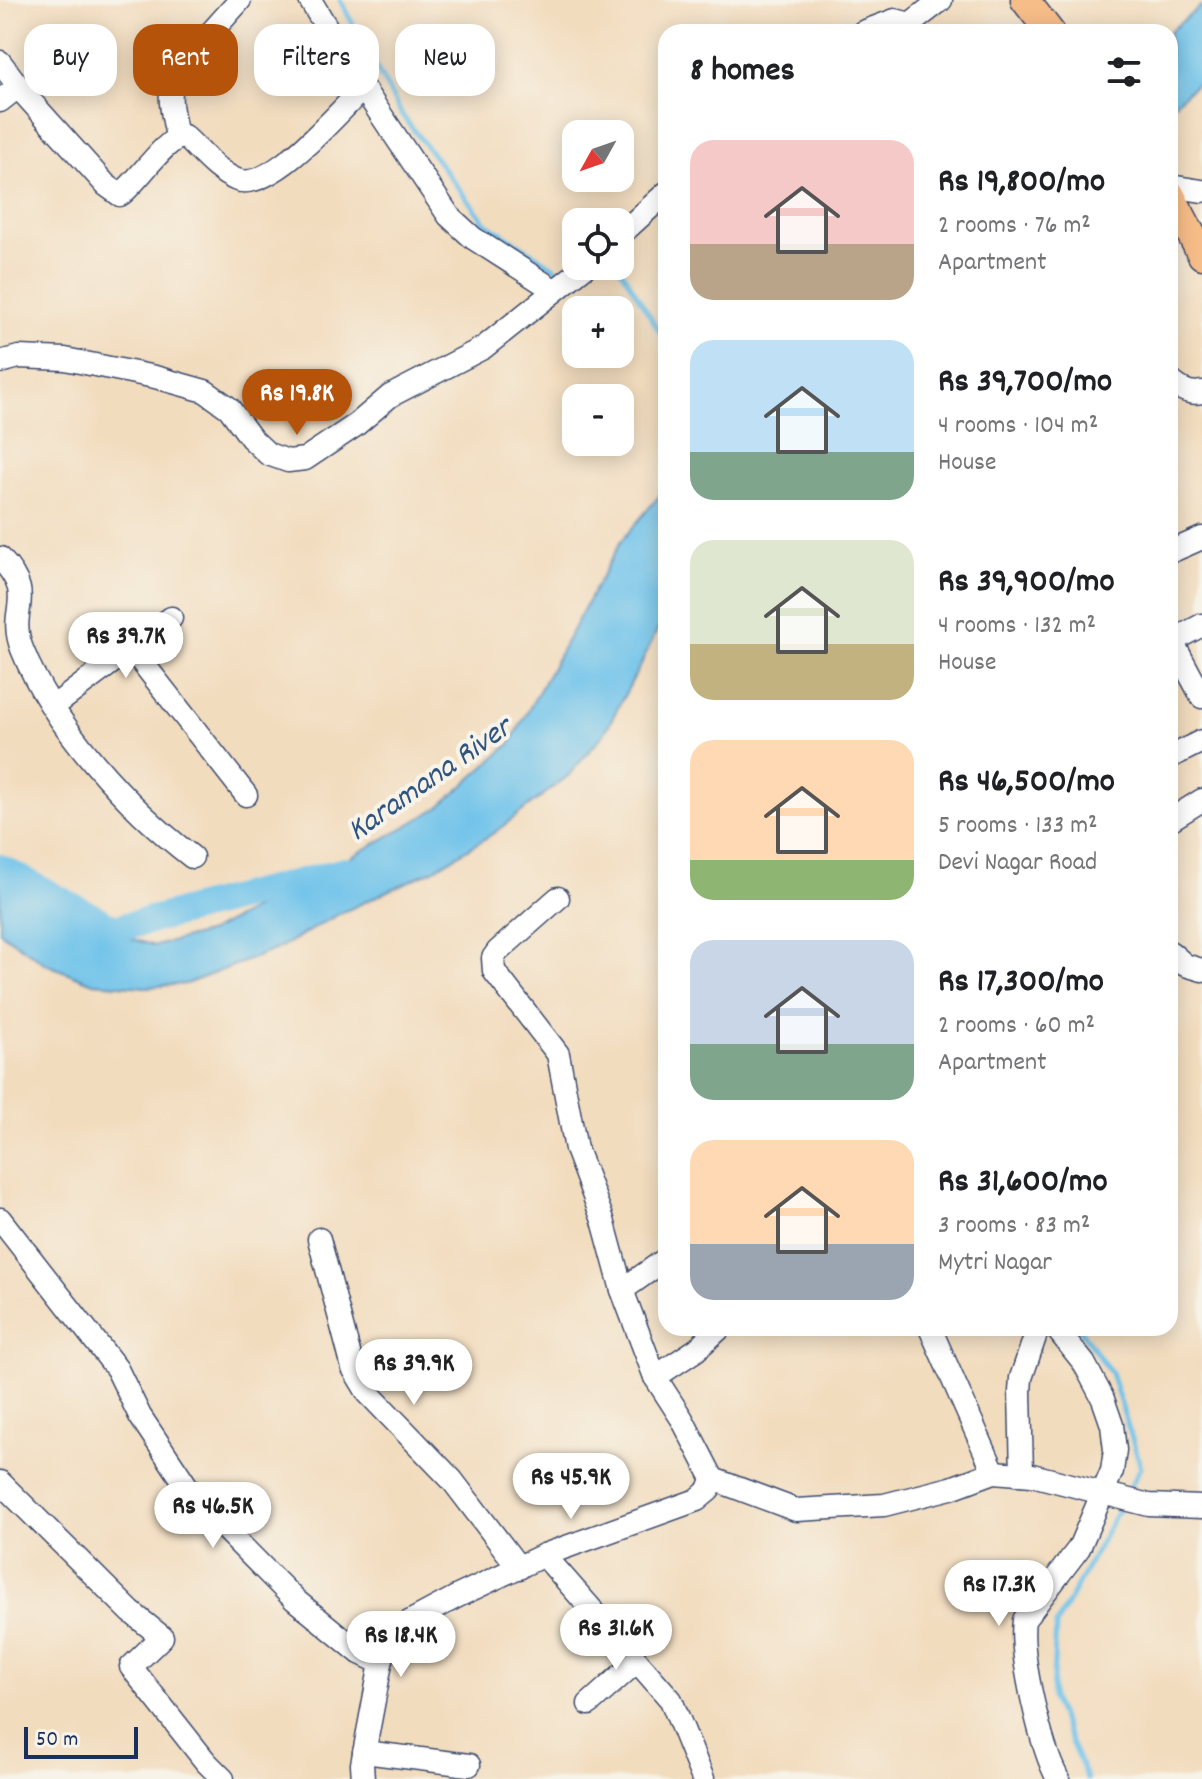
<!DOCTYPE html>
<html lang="en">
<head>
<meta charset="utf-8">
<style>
  body { margin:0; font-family:Dekko,sans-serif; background:#f2f2f2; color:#202124; height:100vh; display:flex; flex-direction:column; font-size:30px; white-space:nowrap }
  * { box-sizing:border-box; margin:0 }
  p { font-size:26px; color:#757577 }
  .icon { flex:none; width:44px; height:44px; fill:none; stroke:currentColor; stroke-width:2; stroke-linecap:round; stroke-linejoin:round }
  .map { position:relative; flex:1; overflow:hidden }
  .side { position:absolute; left:658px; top:24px; width:520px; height:1312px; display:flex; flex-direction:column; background:#fff; border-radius:24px; box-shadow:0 4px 20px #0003 }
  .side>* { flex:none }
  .banner { position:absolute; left:24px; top:24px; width:514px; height:72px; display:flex; gap:16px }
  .needle { width:52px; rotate:230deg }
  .buttons { position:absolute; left:562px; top:120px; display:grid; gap:16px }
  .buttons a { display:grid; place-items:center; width:72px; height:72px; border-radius:16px; background:#fff; box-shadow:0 4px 20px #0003; font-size:40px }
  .scale { position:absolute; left:24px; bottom:20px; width:114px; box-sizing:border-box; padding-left:8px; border:4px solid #1b2f5e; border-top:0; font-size:22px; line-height:28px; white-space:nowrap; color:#1b2f5e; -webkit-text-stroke:6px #f7f3e8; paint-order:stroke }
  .price { position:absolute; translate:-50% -68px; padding:0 18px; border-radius:28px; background:#fff; color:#222; font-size:26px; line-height:52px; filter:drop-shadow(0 2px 4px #0008) }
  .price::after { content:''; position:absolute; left:50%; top:48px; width:24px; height:18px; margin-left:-12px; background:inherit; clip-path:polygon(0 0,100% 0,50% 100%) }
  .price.on { background:#b45309; color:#fff }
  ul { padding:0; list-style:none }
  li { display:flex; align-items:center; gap:24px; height:200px; padding:0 32px }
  li span { display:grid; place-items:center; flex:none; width:224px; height:160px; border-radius:24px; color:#555 }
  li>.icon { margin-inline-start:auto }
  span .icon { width:96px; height:96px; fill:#fffc; stroke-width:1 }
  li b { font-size:34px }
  h2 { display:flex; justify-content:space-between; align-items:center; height:96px; padding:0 32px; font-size:34px }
  .tag { padding:0 28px; border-radius:24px; background:#fff; box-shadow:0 4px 20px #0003; font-size:28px; line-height:72px }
  .tag.on { background:#b45309; color:#fff }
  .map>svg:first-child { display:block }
</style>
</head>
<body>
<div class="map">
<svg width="1202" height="1779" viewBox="0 0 1202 1779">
  <rect width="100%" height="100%" fill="#f7f3e8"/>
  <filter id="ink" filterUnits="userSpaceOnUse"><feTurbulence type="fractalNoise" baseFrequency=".0125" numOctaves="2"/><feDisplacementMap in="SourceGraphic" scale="16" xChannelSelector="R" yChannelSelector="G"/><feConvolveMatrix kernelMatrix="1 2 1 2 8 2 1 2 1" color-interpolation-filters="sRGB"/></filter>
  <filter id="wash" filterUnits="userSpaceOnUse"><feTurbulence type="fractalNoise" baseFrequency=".006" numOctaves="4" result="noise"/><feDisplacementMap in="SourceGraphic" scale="32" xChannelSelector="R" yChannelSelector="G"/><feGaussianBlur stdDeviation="1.8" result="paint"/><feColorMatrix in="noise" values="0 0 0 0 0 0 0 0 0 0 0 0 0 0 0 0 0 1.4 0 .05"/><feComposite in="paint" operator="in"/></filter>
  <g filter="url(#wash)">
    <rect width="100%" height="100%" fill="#f2dcbe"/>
    <g fill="#6ec2ea" stroke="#4478a4" stroke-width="2">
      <polygon points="1202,5 1202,79 1170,107 1169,32"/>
      <polygon points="666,488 666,612 642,662 604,734 568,776 494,833 433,870 339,914 277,949 186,984 146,987 93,983 46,964 0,932 0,855 28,880 89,926 155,946 210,932 337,865 438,808 510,744 621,541"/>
    </g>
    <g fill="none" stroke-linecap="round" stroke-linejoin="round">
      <g stroke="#6ec2ea" stroke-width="5">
        <polyline points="340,0 402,115 485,222 561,272 576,258"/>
        <polyline points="619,266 666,342"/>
        <polyline points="1079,1328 1111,1373 1141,1467 1130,1487"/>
        <polyline points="1087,1779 1052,1698 1056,1625 1118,1510"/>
      </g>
      <polyline stroke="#6ec2ea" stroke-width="28" points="0,868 115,929 345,871"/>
    </g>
  </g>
  <g filter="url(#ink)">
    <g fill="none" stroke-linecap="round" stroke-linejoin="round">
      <defs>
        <g id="minor">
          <polyline points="310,0 363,88 449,216 473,238 554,290"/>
          <polyline points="863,32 895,20 910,24 941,0"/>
          <path d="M0 62 26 96 106 185 120 195C139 181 164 139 184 136 201 151 215 171 237 180 270 193 340 111 363 88"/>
          <polyline points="0,101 19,86"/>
          <path d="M177 137C175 123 169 106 171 92 174 69 224 19 240 0"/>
          <polyline points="1170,186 1202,191"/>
          <polyline points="620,235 666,193"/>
          <polyline points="0,362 19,357 65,359 155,377 205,391 229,408 251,438 268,454 288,461 305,459 356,425 390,396 483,348 586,266"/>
          <path d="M1170 380C1179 389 1189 395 1202 392"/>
          <polyline points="1170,552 1202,538"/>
          <path d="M0 558C39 600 6 607 22 649 52 725 128 808 192 857"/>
          <polyline points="1172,641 1202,697"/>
          <polyline points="1170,642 1202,625"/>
          <polyline points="131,648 246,795"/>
          <polyline points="54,706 171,618"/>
          <polyline points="1170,757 1202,741"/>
          <polyline points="1170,820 1202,800"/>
          <polyline points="558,898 498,951 493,958 494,971 558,1054 576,1149 603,1220 622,1290 655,1377 682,1419 713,1479 796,1510 884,1505 951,1488 994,1472 1032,1475 1149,1505 1202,1507"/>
          <polyline points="1170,952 1185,965 1202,970"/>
          <polyline points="0,1219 117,1369 140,1416 196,1500 294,1599 360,1653 381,1663"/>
          <polyline points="319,1239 353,1368 368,1393 452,1480 519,1568"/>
          <polyline points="622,1290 666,1259"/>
          <polyline points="930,1328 994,1472"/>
          <path d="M1056 1328 1084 1363 1103 1399 1112 1425 1115 1450 1112 1471 1079 1548 1024 1620C1019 1655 1041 1748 1058 1779"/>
          <polyline points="655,1377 696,1350 720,1328"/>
          <polyline points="1022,1474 1020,1392 1021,1378 1038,1328"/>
          <polyline points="0,1482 131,1612 162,1637 131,1667 206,1762 223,1779"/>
          <polyline points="544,1555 671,1700 703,1779"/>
          <polyline points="589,1704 637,1661"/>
          <polyline points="364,1752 469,1765"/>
          <polyline points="363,1779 362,1764 381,1663 388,1637 398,1628 458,1596 544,1555 697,1500 709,1490 713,1479"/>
        </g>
        <g id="major">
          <polyline points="1025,0 1050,32"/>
          <polyline points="1170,194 1202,255"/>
        </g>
      </defs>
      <use href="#minor" stroke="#3b496c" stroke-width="25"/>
      <use href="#major" stroke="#3b496c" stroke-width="31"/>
      <use href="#minor" stroke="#fff" stroke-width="22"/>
      <use href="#major" stroke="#f7bd88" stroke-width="28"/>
    </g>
  </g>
  <g text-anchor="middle" stroke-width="8" stroke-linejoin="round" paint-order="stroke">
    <g font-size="32" font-style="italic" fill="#305481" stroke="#f7f3e8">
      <text transform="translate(428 777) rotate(-35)" y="11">Karamana River</text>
    </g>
  </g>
</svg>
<div class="buttons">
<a><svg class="needle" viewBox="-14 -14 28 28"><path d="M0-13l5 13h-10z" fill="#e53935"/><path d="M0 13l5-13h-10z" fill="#757577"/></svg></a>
<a><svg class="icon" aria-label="locate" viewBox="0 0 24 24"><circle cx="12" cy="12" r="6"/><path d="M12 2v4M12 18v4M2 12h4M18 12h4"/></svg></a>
<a>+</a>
<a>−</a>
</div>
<div class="scale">50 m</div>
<b class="price on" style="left:297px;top:437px">Rs 19.8K</b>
<b class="price" style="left:126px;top:680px">Rs 39.7K</b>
<b class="price" style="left:414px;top:1407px">Rs 39.9K</b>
<b class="price" style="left:571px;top:1521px">Rs 45.9K</b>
<b class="price" style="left:213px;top:1550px">Rs 46.5K</b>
<b class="price" style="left:999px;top:1628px">Rs 17.3K</b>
<b class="price" style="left:616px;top:1672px">Rs 31.6K</b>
<b class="price" style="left:401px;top:1679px">Rs 18.4K</b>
<div class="banner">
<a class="tag">Buy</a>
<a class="tag on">Rent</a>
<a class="tag">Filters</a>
<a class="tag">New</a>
</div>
<section class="side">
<h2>8 homes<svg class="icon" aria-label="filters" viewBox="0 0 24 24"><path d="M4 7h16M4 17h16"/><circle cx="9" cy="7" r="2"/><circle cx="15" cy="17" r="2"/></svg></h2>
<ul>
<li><span style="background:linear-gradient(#f6c9c9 65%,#b9a48a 0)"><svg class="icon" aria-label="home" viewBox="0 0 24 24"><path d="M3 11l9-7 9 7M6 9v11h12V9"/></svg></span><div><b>Rs 19,800/mo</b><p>2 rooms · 76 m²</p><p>Apartment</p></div></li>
<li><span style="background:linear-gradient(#bfe0f5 70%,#7fa58c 0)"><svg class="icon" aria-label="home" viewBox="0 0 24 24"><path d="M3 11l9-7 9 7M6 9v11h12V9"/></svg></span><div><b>Rs 39,700/mo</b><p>4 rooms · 104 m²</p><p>House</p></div></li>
<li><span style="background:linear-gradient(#dfe7d0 65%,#c2b280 0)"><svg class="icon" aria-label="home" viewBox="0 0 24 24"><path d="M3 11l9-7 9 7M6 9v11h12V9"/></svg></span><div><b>Rs 39,900/mo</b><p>4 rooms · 132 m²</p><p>House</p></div></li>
<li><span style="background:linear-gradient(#ffd9b3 75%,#8fb573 0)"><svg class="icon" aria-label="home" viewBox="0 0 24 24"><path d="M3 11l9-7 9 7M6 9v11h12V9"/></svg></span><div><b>Rs 46,500/mo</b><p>5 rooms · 133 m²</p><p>Devi Nagar Road</p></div></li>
<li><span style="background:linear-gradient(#c9d6e8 65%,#7fa58c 0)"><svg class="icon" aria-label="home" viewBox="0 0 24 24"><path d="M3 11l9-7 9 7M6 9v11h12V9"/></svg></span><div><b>Rs 17,300/mo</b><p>2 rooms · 60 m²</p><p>Apartment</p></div></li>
<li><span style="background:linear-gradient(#ffd9b3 65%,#9aa5b1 0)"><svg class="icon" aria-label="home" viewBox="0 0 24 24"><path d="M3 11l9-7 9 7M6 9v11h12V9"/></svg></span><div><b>Rs 31,600/mo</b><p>3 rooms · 83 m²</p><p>Mytri Nagar</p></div></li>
</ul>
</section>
</div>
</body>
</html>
